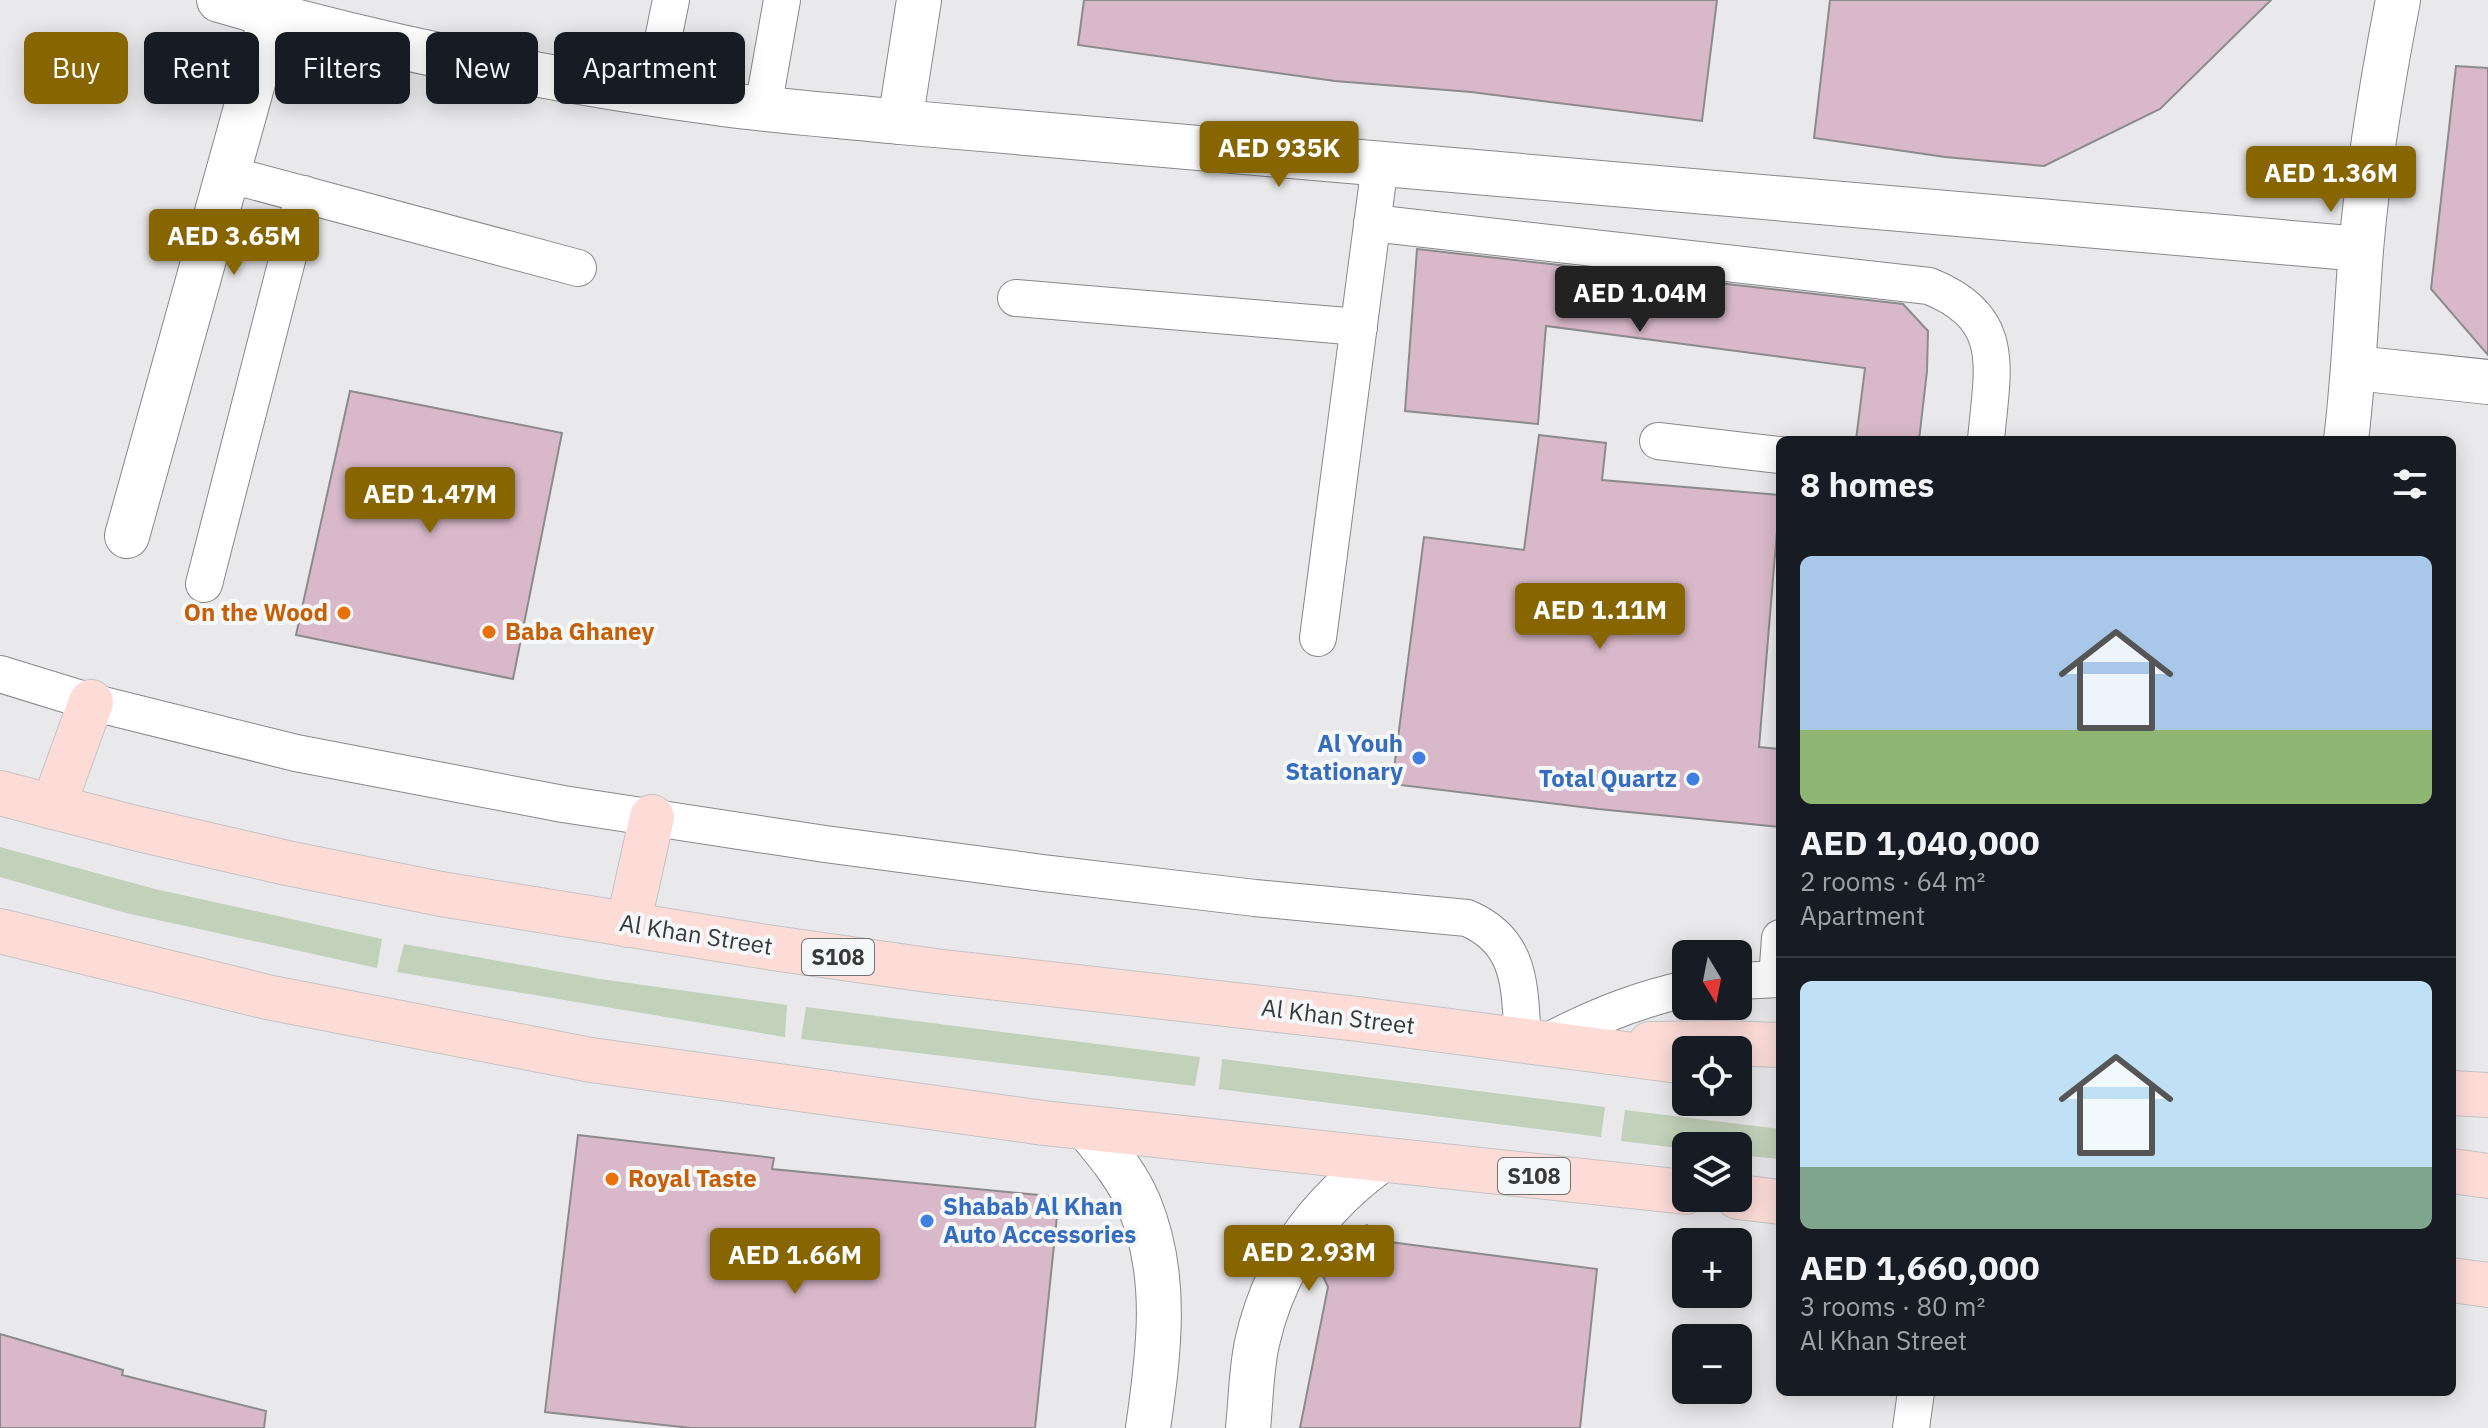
<!DOCTYPE html>
<html lang="en">
<head>
<meta charset="utf-8">
<style>
  body { margin:0; font-family:"IBM Plex Sans",sans-serif; background:#242831; color:#f1f3f6; height:100vh; display:flex; flex-direction:column; font-size:30px; white-space:nowrap }
  * { box-sizing:border-box; margin:0 }
  p { font-size:26px; color:#9ea1a6 }
  .icon { flex:none; width:44px; height:44px; fill:none; stroke:currentColor; stroke-width:2; stroke-linecap:round; stroke-linejoin:round }
  .map { position:relative; flex:1; overflow:hidden }
  .drawer { position:absolute; left:1776px; top:436px; width:680px; height:960px; display:flex; flex-direction:column; background:#171b24; border-radius:12px; box-shadow:0 4px 20px #0003 }
  .drawer>* { flex:none }
  .top-card { position:absolute; left:24px; top:32px; width:760px; height:72px; display:flex; gap:16px }
  .needle { width:52px; rotate:170deg }
  .buttons { position:absolute; left:1672px; top:940px; display:grid; gap:16px }
  .buttons a { display:grid; place-items:center; width:80px; height:80px; border-radius:12px; background:#171b24; box-shadow:0 4px 20px #0003; font-size:40px }
  .price { position:absolute; translate:-50% -68px; padding:0 18px; border-radius:8px; background:#876602; color:#fff; font-size:26px; line-height:52px; filter:drop-shadow(0 2px 4px #0008) }
  .price::after { content:''; position:absolute; left:50%; top:48px; width:24px; height:18px; margin-left:-12px; background:inherit; clip-path:polygon(0 0,100% 0,50% 100%) }
  .price.selected { background:#222; color:#fff }
  ul { padding:0; list-style:none }
  li { display:grid; align-content:center; gap:16px; height:424px; padding:0 24px }
  li+li { border-top:2px solid #363941 }
  li span { display:grid; place-items:center; height:248px; border-radius:12px; color:#555 }
  li>.icon { margin-inline-start:auto }
  span .icon { width:144px; height:144px; fill:#fffc; stroke-width:1 }
  li b { font-size:34px }
  h2 { display:flex; justify-content:space-between; align-items:center; height:96px; padding:0 24px; font-size:34px }
  .chip { padding:0 28px; border-radius:12px; background:#171b24; box-shadow:0 4px 20px #0003; font-size:28px; line-height:72px }
  .chip.selected { background:#876602; color:#fff }
  .map>svg:first-child { display:block }
</style>
</head>
<body>
<div class="map">
<svg width="2488" height="1428" viewBox="0 0 2488 1428">
  <rect width="100%" height="100%" fill="#e9e9eb"/>
  <g fill="#c2d1ba">
    <polygon points="0,847 155,889 382,939 377,968 126,913 0,877"/>
    <polygon points="404,944 600,979 787,1005 785,1037 397,972"/>
    <polygon points="806,1007 1200,1057 1195,1086 801,1039"/>
    <polygon points="1222,1059 1605,1107 1601,1137 1219,1089"/>
    <polygon points="1625,1110 1780,1129 1780,1159 1738,1155 1738,1146 1686,1146 1686,1149 1621,1141"/>
  </g>
  <g fill="#d9b9c9" stroke="#8c8b8c" stroke-width="2">
    <polygon points="1084,0 1717,0 1702,121 1471,92 1335,81 1078,45"/>
    <polygon points="1830,0 2271,0 2160,109 2044,166 1945,157 1814,138"/>
    <polygon points="2456,66 2488,68 2488,355 2431,289"/>
    <polygon points="1417,249 1903,304 1928,331 1927,371 1919,440 1856,440 1865,368 1546,326 1538,424 1405,411"/>
    <polygon points="350,391 562,433 513,679 296,635"/>
    <polygon points="1539,435 1606,443 1602,480 1780,495 1759,747 1780,749 1780,827 1598,809 1392,784 1424,537 1524,550"/>
    <polygon points="578,1135 774,1158 772,1169 1059,1197 1035,1428 691,1428 545,1412"/>
    <polygon points="1367,1225 1390,1242 1597,1269 1580,1428 1300,1428 1328,1287 1318,1265 1336,1236"/>
    <polygon points="0,1334 123,1370 122,1375 266,1411 264,1428 0,1428"/>
  </g>
  <g fill="none" stroke-linecap="round" stroke-linejoin="round">
    <defs>
      <g id="service">
        <polyline points="652,93 671,0"/>
        <polyline points="763,108 782,0"/>
        <polyline points="227,174 578,268"/>
        <path d="M1372 223 1929 286C2009 318 1992 369 1986 440"/>
        <polyline points="1016,298 1359,327"/>
        <polyline points="1658,441 1780,455"/>
        <polyline points="204,584 304,194"/>
        <polyline points="1318,638 1380,164"/>
        <path d="M0 674 91 702 296 753 563 804 825 844 1043 873 1255 898 1467 918C1523 942 1519 988 1523 1040"/>
        <polyline points="1777,979 1780,938"/>
        <polyline points="1738,981 1780,979"/>
        <path d="M1545 1043C1591 1018 1636 1000 1686 989"/>
        <polyline points="1911,1428 1916,1392"/>
      </g>
      <g id="minor">
        <path d="M219 0C386 49 558 82 730 105 787 112 843 116 900 122L2361 249"/>
        <polyline points="900,122 919,0"/>
        <polyline points="2355,368 2488,382"/>
        <path d="M2346 440C2354 377 2356 313 2361 250 2368 166 2382 83 2398 0"/>
        <polyline points="127,536 276,0"/>
        <path d="M1087 1128C1106 1151 1127 1175 1139 1204 1169 1276 1159 1352 1148 1428"/>
        <path d="M1248 1428C1251 1400 1251 1370 1257 1343 1274 1266 1318 1205 1381 1160"/>
      </g>
      <g id="primary">
        <polyline points="0,793 135,828 287,863 441,894 773,948 935,971 1358,1019 1686,1062"/>
        <polyline points="53,807 91,702"/>
        <polyline points="628,925 652,817"/>
        <polyline points="0,931 267,997 591,1060 1044,1123 1686,1192"/>
        <polyline points="1650,1044 1723,1043 1780,1045"/>
        <polyline points="2452,1093 2488,1095"/>
        <polyline points="2452,1171 2488,1176"/>
        <polyline points="1738,1197 1780,1202"/>
        <polyline points="2452,1280 2488,1285"/>
      </g>
    </defs>
    <use href="#service" stroke="#88888a" stroke-width="38"/>
    <use href="#minor" stroke="#88888a" stroke-width="46"/>
    <use href="#primary" stroke="#c4c4c4" stroke-width="46"/>
    <use href="#service" stroke="#fff" stroke-width="36"/>
    <use href="#minor" stroke="#fff" stroke-width="44"/>
    <use href="#primary" stroke="#fddcd8" stroke-width="44"/>
  </g>
  <g fill="#e8710a" stroke="#f6f7f8" stroke-width="3">
    <circle cx="344" cy="613" r="8"/>
    <circle cx="489" cy="632" r="8"/>
    <circle cx="612" cy="1179" r="8"/>
  </g>
  <g fill="#3f7fe0" stroke="#f6f7f8" stroke-width="3">
    <circle cx="1419" cy="758" r="8"/>
    <circle cx="1693" cy="779" r="8"/>
    <circle cx="927" cy="1221" r="8"/>
  </g>
  <g text-anchor="middle" stroke-width="8" stroke-linejoin="round" paint-order="stroke">
    <g fill="#f6f7f8" stroke="#727272" stroke-width="2">
      <rect x="802" y="939" width="72" height="36" rx="6"/>
      <rect x="1498" y="1158" width="72" height="36" rx="6"/>
    </g>
    <g font-size="22" font-weight="bold" fill="#393939">
      <text x="838" y="965">S108</text>
      <text x="1534" y="1184">S108</text>
    </g>
    <g font-size="24" font-weight="bold" fill="#c56008" stroke="#f6f7f8" text-anchor="start">
      <text x="328" y="621" text-anchor="end">On the Wood</text>
      <text x="505" y="640">Baba Ghaney</text>
      <text x="628" y="1187">Royal Taste</text>
    </g>
    <g font-size="24" font-weight="bold" fill="#366cbe" stroke="#f6f7f8" text-anchor="end">
      <text x="1403" y="752">Al Youh<tspan x="1403" dy="28">Stationary</tspan></text>
      <text x="1677" y="787">Total Quartz</text>
      <text x="943" y="1215" text-anchor="start">Shabab Al Khan<tspan x="943" dy="28">Auto Accessories</tspan></text>
    </g>
    <g font-size="24" fill="#393939" stroke="#f6f7f8">
      <text transform="translate(696 935) rotate(9)" y="8">Al Khan Street</text>
      <text transform="translate(1338 1017) rotate(7)" y="8">Al Khan Street</text>
    </g>
  </g>
</svg>
<div class="buttons">
<a><svg class="needle" viewBox="-14 -14 28 28"><path d="M0-13l5 13h-10z" fill="#e53935"/><path d="M0 13l5-13h-10z" fill="#9ea1a6"/></svg></a>
<a><svg class="icon" aria-label="locate" viewBox="0 0 24 24"><circle cx="12" cy="12" r="6"/><path d="M12 2v4M12 18v4M2 12h4M18 12h4"/></svg></a>
<a><svg class="icon" aria-label="layers" viewBox="0 0 24 24"><path d="M12 4l9 5-9 5-9-5zM3 14l9 5 9-5"/></svg></a>
<a>+</a>
<a>−</a>
</div>
<b class="price" style="left:1279px;top:189px">AED 935K</b>
<b class="price" style="left:2331px;top:214px">AED 1.36M</b>
<b class="price" style="left:234px;top:277px">AED 3.65M</b>
<b class="price selected" style="left:1640px;top:334px">AED 1.04M</b>
<b class="price" style="left:430px;top:535px">AED 1.47M</b>
<b class="price" style="left:1600px;top:651px">AED 1.11M</b>
<b class="price" style="left:1309px;top:1293px">AED 2.93M</b>
<b class="price" style="left:795px;top:1296px">AED 1.66M</b>
<div class="top-card">
<a class="chip selected">Buy</a>
<a class="chip">Rent</a>
<a class="chip">Filters</a>
<a class="chip">New</a>
<a class="chip">Apartment</a>
</div>
<section class="drawer">
<h2>8 homes<svg class="icon" aria-label="filters" viewBox="0 0 24 24"><path d="M4 7h16M4 17h16"/><circle cx="9" cy="7" r="2"/><circle cx="15" cy="17" r="2"/></svg></h2>
<ul>
<li><span style="background:linear-gradient(#a9c7e8 70%,#8fb573 0)"><svg class="icon" aria-label="home" viewBox="0 0 24 24"><path d="M3 11l9-7 9 7M6 9v11h12V9"/></svg></span><div><b>AED 1,040,000</b><p>2 rooms · 64 m²</p><p>Apartment</p></div></li>
<li><span style="background:linear-gradient(#bfe0f5 75%,#7fa58c 0)"><svg class="icon" aria-label="home" viewBox="0 0 24 24"><path d="M3 11l9-7 9 7M6 9v11h12V9"/></svg></span><div><b>AED 1,660,000</b><p>3 rooms · 80 m²</p><p>Al Khan Street</p></div></li>
</ul>
</section>
</div>
</body>
</html>
